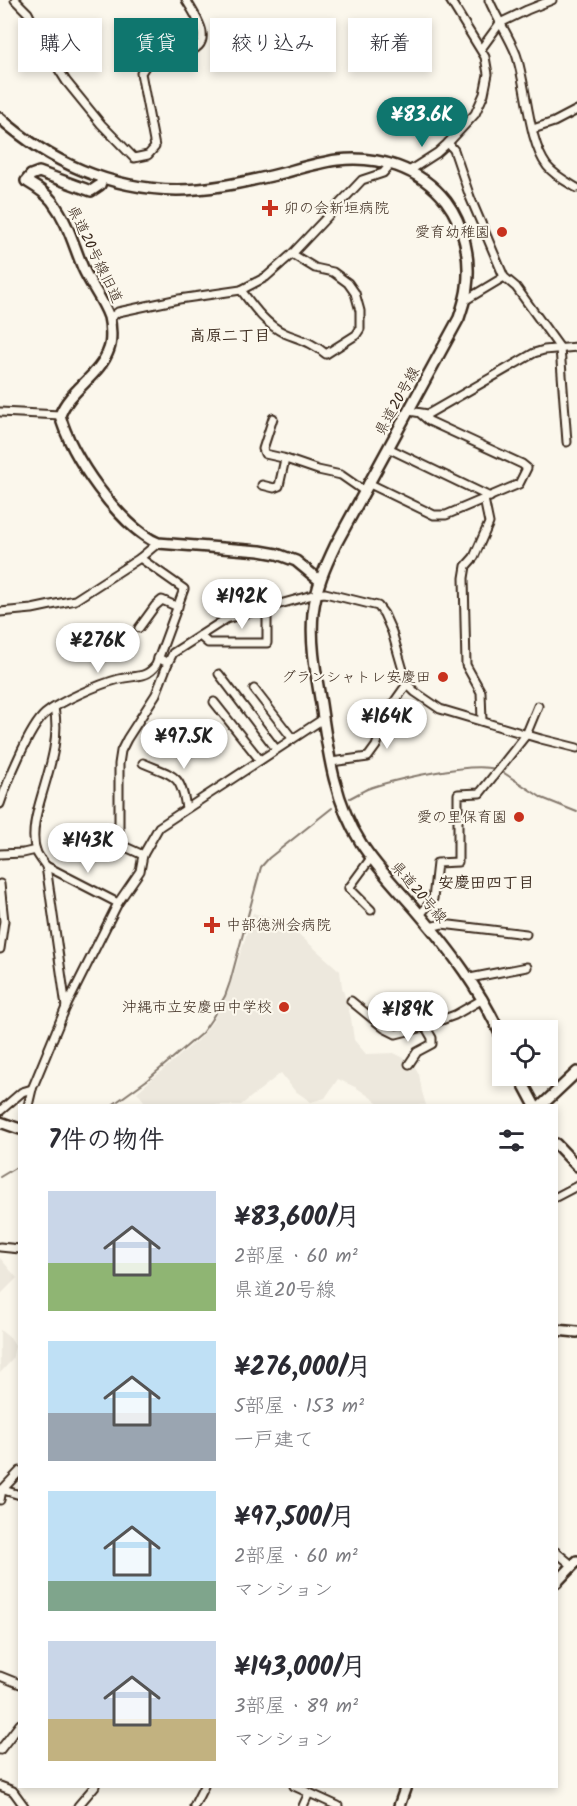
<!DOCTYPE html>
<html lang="ja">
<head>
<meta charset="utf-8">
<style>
  body { margin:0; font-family:Kalam,"Klee One",sans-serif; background:#f7f7f7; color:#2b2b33; height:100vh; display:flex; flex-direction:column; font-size:22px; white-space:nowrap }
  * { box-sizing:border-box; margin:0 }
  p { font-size:20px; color:#7c7c81 }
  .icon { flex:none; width:33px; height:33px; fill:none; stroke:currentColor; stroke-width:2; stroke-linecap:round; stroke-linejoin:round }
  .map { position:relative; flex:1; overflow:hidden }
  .details { position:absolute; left:18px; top:1104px; width:540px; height:684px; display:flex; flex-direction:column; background:#fff; border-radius:0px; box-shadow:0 3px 9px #0003 }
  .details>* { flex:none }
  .banner { position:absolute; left:18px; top:18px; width:542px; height:54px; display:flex; gap:12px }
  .controls { position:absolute; left:492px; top:1020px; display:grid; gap:12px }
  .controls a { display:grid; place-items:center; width:66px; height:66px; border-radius:0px; background:#fff; box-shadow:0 3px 9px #0003; font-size:30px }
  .price { position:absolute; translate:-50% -51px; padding:0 14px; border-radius:21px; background:#fff; color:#222; font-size:20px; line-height:39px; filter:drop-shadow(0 2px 3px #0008) }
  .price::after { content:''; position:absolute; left:50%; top:36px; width:18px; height:14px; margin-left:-9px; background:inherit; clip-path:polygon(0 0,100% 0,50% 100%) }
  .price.current { background:#0f766e; color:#fff }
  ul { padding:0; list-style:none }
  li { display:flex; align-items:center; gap:18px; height:150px; padding:0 30px }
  li span { display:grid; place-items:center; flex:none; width:168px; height:120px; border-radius:0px; color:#555 }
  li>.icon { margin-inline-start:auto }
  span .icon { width:72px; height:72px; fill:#fffc; stroke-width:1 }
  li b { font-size:26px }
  h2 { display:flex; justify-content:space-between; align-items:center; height:72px; padding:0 30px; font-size:26px }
  .chip { padding:0 21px; border-radius:0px; background:#fff; box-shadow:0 3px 9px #0003; font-size:21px; line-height:54px }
  .chip.current { background:#0f766e; color:#fff }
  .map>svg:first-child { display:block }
</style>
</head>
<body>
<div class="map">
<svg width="577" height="1806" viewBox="0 0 577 1806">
  <rect width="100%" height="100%" fill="#fbf7ec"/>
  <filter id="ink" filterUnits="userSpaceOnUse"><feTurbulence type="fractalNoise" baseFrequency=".0167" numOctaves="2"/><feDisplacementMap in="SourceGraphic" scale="12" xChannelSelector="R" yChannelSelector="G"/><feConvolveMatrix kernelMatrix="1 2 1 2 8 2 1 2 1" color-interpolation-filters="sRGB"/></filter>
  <g filter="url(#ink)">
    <g fill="#ede8dd">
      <polygon points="253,913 286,923 340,971 342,987 351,1018 354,1040 366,1054 394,1053 412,1062 419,1074 422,1092 426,1105 378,1105 377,1102 357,1088 338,1079 325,1098 311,1102 294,1090 281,1073 241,1105 147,1105 137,1092 200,1038 213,1021 231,983"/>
      <polygon points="0,1258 17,1278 0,1295"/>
      <polygon points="0,1330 10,1338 15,1346 12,1360 0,1373"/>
    </g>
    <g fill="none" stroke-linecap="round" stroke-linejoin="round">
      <g stroke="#85796d" stroke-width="2">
        <polyline points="501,771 542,798 577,812"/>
        <path d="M350 798C356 795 361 792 367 789 392 780 470 762 495 769"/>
        <polyline points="111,1106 147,1080 202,1033 211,1020 225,996 230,982 261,867 269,858 332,808"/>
        <polyline points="0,1177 20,1165"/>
      </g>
      <defs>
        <g id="street">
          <path d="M15 0 28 13 49 54 66 81 101 124 134 158 148 155 155 147 141 73C144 68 148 61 153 58 162 53 171 55 181 53 218 48 198 19 186 0"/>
          <path d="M489 0C497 19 509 36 516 54 527 86 528 141 547 166 555 176 567 182 577 188"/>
          <polyline points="481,49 500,23 527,10 552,0"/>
          <polyline points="533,129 554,122 577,110"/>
          <polyline points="448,143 454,150 470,197 504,277 516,287 560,348 567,442"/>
          <polyline points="409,171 437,153 448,143 475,114 484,94 488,74 485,57 450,0"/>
          <path d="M241 290C253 306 265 324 284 333 301 340 312 342 326 354L356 335 360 329V311L355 293 348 283 333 272 315 268 292 254"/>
          <polyline points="464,301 504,277"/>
          <polyline points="109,319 118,312 179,299 241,290 266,277 292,254 362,180 383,173 391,164"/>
          <polyline points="409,411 428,414 534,353 544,350 577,347"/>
          <polyline points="0,412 60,415"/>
          <polyline points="273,418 263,449 265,454 283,458 318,470 341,475 364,491"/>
          <polyline points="388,448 490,497"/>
          <polyline points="368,483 434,515 446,515 519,484 527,468 522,464 429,421 421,414"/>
          <polyline points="262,485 274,488 279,486 285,459"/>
          <polyline points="0,612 32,609 75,600 140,558 158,543"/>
          <polyline points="139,628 155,606 162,600 178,607"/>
          <polyline points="200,636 208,643 267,643 267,607"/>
          <polyline points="168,663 173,653 226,619 316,594 325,593 378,606 384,614 392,632 407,684 415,692 440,709 541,739 577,748"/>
          <polyline points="219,674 276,749"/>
          <polyline points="254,689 292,738"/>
          <polyline points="214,702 260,760"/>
          <path d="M54 708C60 735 51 764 43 791 38 808 30 833 36 851 38 856 43 862 46 866L66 1007"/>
          <polyline points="482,721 481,692 466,665 464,578 466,566 474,557 489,523 484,499"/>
          <polyline points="331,762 368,757 376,746 390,708 407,684"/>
          <path d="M143 763C173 776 181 773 186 808"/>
          <path d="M0 804C7 783 29 728 45 714 60 701 100 684 119 679 135 675 146 679 156 665L184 589 140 558"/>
          <polyline points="0,854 23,853 36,850"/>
          <polyline points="143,855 119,844 119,764 121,751 127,739 156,694 168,663 158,658"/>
          <polyline points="46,866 118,903"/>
          <polyline points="0,884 4,921 0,949"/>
          <polyline points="371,910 349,888 371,858"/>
          <polyline points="420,915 433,899 437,863 458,862 458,794 480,793 526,735 538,706"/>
          <polyline points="430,927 442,924 526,934"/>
          <polyline points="470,978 527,967"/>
          <polyline points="351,1001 384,1028 396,1034 420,1028 455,1015 483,999"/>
          <polyline points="409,1064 417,1052 432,1044 432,1038 425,1026"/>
          <polyline points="28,1106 32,1089 66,1007 118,903 140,871 143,855 159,827 323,719"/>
          <polyline points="0,1111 22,1092 32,1089"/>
          <polyline points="556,1197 577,1186"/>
          <polyline points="0,1247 20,1249"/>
          <polyline points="0,1489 20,1495"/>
          <polyline points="0,1500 2,1490 20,1471"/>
          <polyline points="556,1552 573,1566"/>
          <polyline points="0,1676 20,1684"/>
          <polyline points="0,1750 20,1724"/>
          <polyline points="0,1786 13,1791 24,1806"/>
          <polyline points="294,1786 338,1806"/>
          <polyline points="78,1806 95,1786"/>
          <polyline points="194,1806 204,1786"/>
          <polyline points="303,1806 309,1793"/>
        </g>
        <g id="secondary">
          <path d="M0 118C49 162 110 189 177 190 208 190 240 183 271 176 292 171 315 163 337 160 378 155 420 168 446 201 464 225 471 258 467 287 466 298 462 308 459 318L336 544C325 567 316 587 313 613 310 643 316 674 321 704 328 752 334 801 361 843 376 867 397 888 416 910 450 950 481 990 502 1038"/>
          <path d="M102 179 100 185 91 191 39 172 31 175 26 181C36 187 45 192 52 201 68 222 73 244 83 268 90 284 103 300 109 317 111 325 112 341 109 349 100 376 70 389 60 415 69 454 121 528 158 543L260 551 277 554 296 561 319 580"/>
          <polyline points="519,1076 535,1106"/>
          <polyline points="541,1106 577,1072"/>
          <polyline points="0,1122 20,1129"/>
          <polyline points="556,1144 577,1166"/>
          <polyline points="556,1330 577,1332"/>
          <polyline points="556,1583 577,1561"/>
          <polyline points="399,1806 406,1786"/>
        </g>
      </defs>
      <use href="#street" stroke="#3b2a1e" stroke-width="11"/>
      <use href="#secondary" stroke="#3b2a1e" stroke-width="14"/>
      <use href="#street" stroke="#fbf7ec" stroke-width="7"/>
      <use href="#secondary" stroke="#fbf7ec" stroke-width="9"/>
    </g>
  </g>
  <g fill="#c8321e" stroke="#fbf7ec" stroke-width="2">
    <path d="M267 199h6v6h6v6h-6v6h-6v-6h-6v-6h6z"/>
    <circle cx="502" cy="232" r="6"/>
    <circle cx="443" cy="677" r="6"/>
    <circle cx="519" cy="817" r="6"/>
    <path d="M209 916h6v6h6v6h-6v6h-6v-6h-6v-6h6z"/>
    <circle cx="284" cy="1007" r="6"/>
  </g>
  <g text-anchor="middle" stroke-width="4.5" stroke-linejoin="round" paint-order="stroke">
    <g font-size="15" fill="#3b2a1e" stroke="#fbf7ec" text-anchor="end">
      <text x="284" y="213" text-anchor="start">卯の会新垣病院</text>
      <text x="490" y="237">愛育幼稚園</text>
      <text x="431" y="682">グランシャトレ安慶田</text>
      <text x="507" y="822">愛の里保育園</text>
      <text x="226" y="930" text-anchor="start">中部徳洲会病院</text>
      <text x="272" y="1012">沖縄市立安慶田中学校</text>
    </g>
    <g font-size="15" fill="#3b2a1e" stroke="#fbf7ec">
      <text transform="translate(95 254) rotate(64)" y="5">県道20号線旧道</text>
      <text transform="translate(397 401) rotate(-61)" y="5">県道20号線</text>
      <text transform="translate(419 892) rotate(49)" y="5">県道20号線</text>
    </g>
    <g font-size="16" font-weight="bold" fill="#3b2a1e" stroke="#fbf7ec">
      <text x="230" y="341">高原二丁目</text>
      <text x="486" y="888">安慶田四丁目</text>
    </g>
  </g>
</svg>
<div class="controls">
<a><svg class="icon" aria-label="locate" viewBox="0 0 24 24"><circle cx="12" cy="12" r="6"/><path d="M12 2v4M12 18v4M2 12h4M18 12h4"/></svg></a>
</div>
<b class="price current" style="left:422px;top:148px">¥83.6K</b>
<b class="price" style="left:242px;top:630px">¥192K</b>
<b class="price" style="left:98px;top:674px">¥276K</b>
<b class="price" style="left:387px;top:750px">¥164K</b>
<b class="price" style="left:184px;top:770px">¥97.5K</b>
<b class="price" style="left:88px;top:874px">¥143K</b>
<b class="price" style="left:408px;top:1043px">¥189K</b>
<div class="banner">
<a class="chip">購入</a>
<a class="chip current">賃貸</a>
<a class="chip">絞り込み</a>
<a class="chip">新着</a>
</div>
<section class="details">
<h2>7件の物件<svg class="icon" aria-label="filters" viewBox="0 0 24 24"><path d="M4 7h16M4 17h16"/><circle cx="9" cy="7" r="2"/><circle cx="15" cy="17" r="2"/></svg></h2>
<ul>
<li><span style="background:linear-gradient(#c9d6e8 60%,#8fb573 0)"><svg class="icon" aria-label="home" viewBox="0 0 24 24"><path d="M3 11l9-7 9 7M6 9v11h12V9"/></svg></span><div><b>¥83,600/月</b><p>2部屋 · 60 m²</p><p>県道20号線</p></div></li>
<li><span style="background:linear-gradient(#bfe0f5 60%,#9aa5b1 0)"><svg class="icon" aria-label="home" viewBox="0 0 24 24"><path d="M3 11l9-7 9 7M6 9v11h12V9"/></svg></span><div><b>¥276,000/月</b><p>5部屋 · 153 m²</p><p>一戸建て</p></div></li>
<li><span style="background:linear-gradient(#bfe0f5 75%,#7fa58c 0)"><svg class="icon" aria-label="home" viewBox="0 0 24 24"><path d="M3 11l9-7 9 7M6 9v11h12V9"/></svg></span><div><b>¥97,500/月</b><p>2部屋 · 60 m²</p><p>マンション</p></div></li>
<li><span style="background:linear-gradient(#c9d6e8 65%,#c2b280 0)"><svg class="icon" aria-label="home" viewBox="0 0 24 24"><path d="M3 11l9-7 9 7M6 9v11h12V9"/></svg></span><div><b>¥143,000/月</b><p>3部屋 · 89 m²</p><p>マンション</p></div></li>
</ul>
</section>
</div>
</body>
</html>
